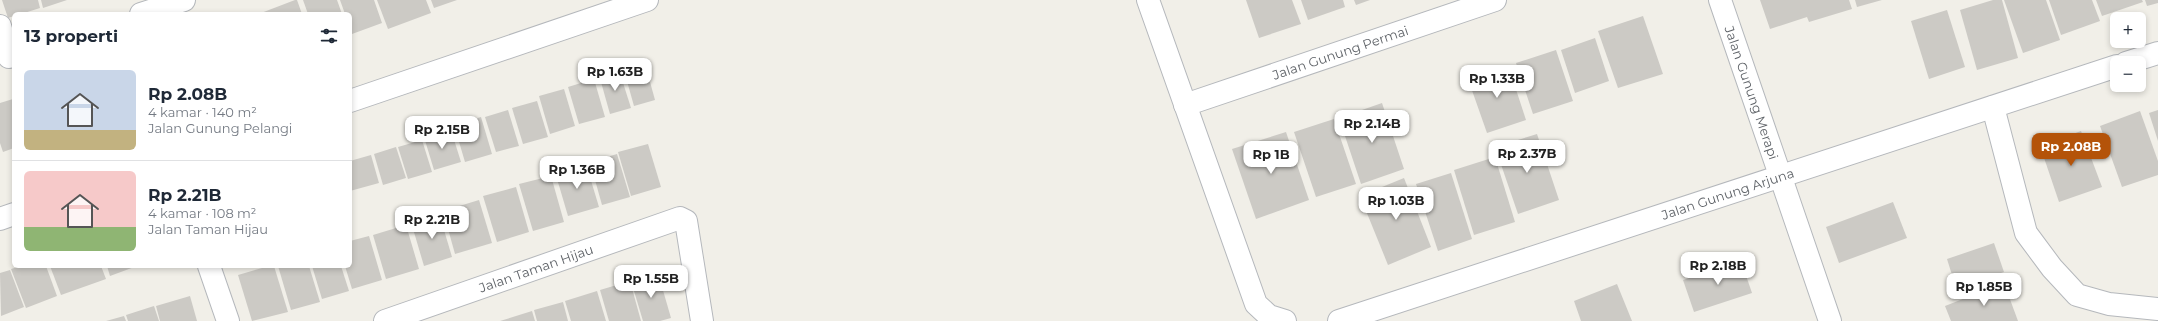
<!DOCTYPE html>
<html lang="id">
<head>
<meta charset="utf-8">
<style>
  body { margin:0; font-family:Montserrat,sans-serif; background:#f2f2f3; color:#1f2937; height:100vh; display:flex; flex-direction:column; font-size:15px; white-space:nowrap }
  * { box-sizing:border-box; margin:0 }
  p { font-size:13px; color:#747a83 }
  .icon { flex:none; width:22px; height:22px; fill:none; stroke:currentColor; stroke-width:2; stroke-linecap:round; stroke-linejoin:round }
  .map { position:relative; flex:1; overflow:hidden }
  .side { position:absolute; left:12px; top:12px; width:340px; height:256px; display:flex; flex-direction:column; background:#fff; border-radius:6px; box-shadow:0 2px 6px #0003 }
  .side>* { flex:none }
  .tools { position:absolute; left:2110px; top:12px; display:grid; gap:8px }
  .tools a { display:grid; place-items:center; width:36px; height:36px; border-radius:6px; background:#fff; box-shadow:0 2px 6px #0003; font-size:20px }
  .price { position:absolute; translate:-50% -34px; padding:0 9px; border-radius:8px; background:#fff; color:#222; font-size:13px; line-height:26px; filter:drop-shadow(0 1px 2px #0008) }
  .price::after { content:''; position:absolute; left:50%; top:24px; width:12px; height:9px; margin-left:-6px; background:inherit; clip-path:polygon(0 0,100% 0,50% 100%) }
  .price.current { background:#b45309; color:#fff }
  ul { padding:0; list-style:none }
  li { display:flex; align-items:center; gap:12px; height:100px; padding:0 12px }
  li+li { border-top:1px solid #e0e1e3 }
  li span { display:grid; place-items:center; flex:none; width:112px; height:80px; border-radius:6px; color:#555 }
  li>.icon { margin-inline-start:auto }
  span .icon { width:48px; height:48px; fill:#fffc; stroke-width:1 }
  li b { font-size:17px }
  h2 { display:flex; justify-content:space-between; align-items:center; height:48px; padding:0 12px; font-size:17px }
  .map>svg:first-child { display:block }
</style>
</head>
<body>
<div class="map">
<svg width="2158" height="321" viewBox="0 0 2158 321">
  <rect width="100%" height="100%" fill="#f1efe8"/>
  <g fill="#cccac5">
    <polygon points="2,0 38,0 40,8 21,14 14,14 14,16 8,18"/>
    <polygon points="41,0 67,0 43,8"/>
    <polygon points="297,0 302,14 261,13 295,0"/>
    <polygon points="303,0 337,0 342,14 308,14"/>
    <polygon points="340,0 374,0 382,23 352,34 350,27 350,14 345,14"/>
    <polygon points="377,0 426,0 431,13 388,29"/>
    <polygon points="431,0 457,0 434,8"/>
    <polygon points="1246,0 1292,0 1301,24 1259,38"/>
    <polygon points="1301,0 1343,0 1345,7 1308,20"/>
    <polygon points="1354,0 1370,0 1356,5"/>
    <polygon points="1760,0 1849,0 1852,9 1809,22 1807,17 1770,29"/>
    <polygon points="1855,0 1882,0 1857,7"/>
    <polygon points="1993,0 2002,0 2018,58 1977,70 1960,10"/>
    <polygon points="2004,0 2046,0 2060,40 2023,53"/>
    <polygon points="2049,0 2092,0 2100,21 2061,35"/>
    <polygon points="2096,0 2142,0 2143,2 2102,16"/>
    <polygon points="2145,0 2158,0 2158,3 2147,6"/>
    <polygon points="1947,10 1965,67 1929,79 1911,21"/>
    <polygon points="1643,16 1663,74 1618,88 1598,31"/>
    <polygon points="1595,38 1609,81 1575,93 1561,50"/>
    <polygon points="1556,50 1573,101 1533,114 1516,63"/>
    <polygon points="644,60 655,100 634,106 623,67"/>
    <polygon points="1508,65 1526,120 1487,133 1468,79"/>
    <polygon points="619,70 631,108 610,114 599,75"/>
    <polygon points="594,79 605,117 579,124 568,87"/>
    <polygon points="564,89 575,126 550,134 539,96"/>
    <polygon points="13,99 14,148 3,152 0,143 0,103"/>
    <polygon points="537,101 548,137 523,144 512,108"/>
    <polygon points="1382,103 1404,169 1361,184 1339,118"/>
    <polygon points="508,110 519,146 496,152 485,117"/>
    <polygon points="2158,110 2158,141 2149,113"/>
    <polygon points="2140,111 2158,161 2158,175 2122,187 2100,126"/>
    <polygon points="481,117 492,154 465,162 454,125"/>
    <polygon points="1334,119 1356,184 1316,197 1294,132"/>
    <polygon points="451,130 461,162 434,170 424,137"/>
    <polygon points="2081,131 2102,187 2059,202 2040,146"/>
    <polygon points="1286,132 1309,200 1256,219 1232,149"/>
    <polygon points="1537,134 1559,200 1518,214 1495,147"/>
    <polygon points="422,140 432,172 408,179 398,147"/>
    <polygon points="648,144 661,187 631,196 618,152"/>
    <polygon points="396,147 406,178 383,185 374,154"/>
    <polygon points="617,154 630,197 602,205 590,162"/>
    <polygon points="371,155 379,183 350,191 350,161"/>
    <polygon points="1495,157 1515,222 1474,235 1454,170"/>
    <polygon points="586,164 599,207 568,216 555,172"/>
    <polygon points="1451,173 1472,239 1438,251 1416,184"/>
    <polygon points="551,176 564,222 533,231 519,184"/>
    <polygon points="1404,178 1431,247 1388,265 1360,196"/>
    <polygon points="516,187 529,232 497,242 483,196"/>
    <polygon points="479,200 492,243 455,254 443,211"/>
    <polygon points="1893,202 1907,238 1839,263 1826,227"/>
    <polygon points="439,213 452,257 424,266 411,222"/>
    <polygon points="406,225 419,269 386,279 373,235"/>
    <polygon points="369,236 382,280 352,289 345,266 350,266 350,241"/>
    <polygon points="1994,243 2004,272 1956,288 1947,259"/>
    <polygon points="1741,261 1752,293 1694,312 1683,280"/>
    <polygon points="21,266 46,266 57,296 26,308 11,269"/>
    <polygon points="50,266 101,266 106,279 61,295"/>
    <polygon points="107,266 137,266 110,276"/>
    <polygon points="269,266 274,266 288,312 252,321 238,275"/>
    <polygon points="278,266 309,266 320,302 291,310"/>
    <polygon points="312,266 341,266 349,291 322,299"/>
    <polygon points="10,270 24,307 1,316 0,273"/>
    <polygon points="658,273 671,318 660,321 643,321 631,281"/>
    <polygon points="630,281 641,321 609,321 600,290"/>
    <polygon points="2004,283 2018,321 1951,321 1945,306"/>
    <polygon points="1617,284 1632,321 1581,321 1574,301"/>
    <polygon points="597,291 606,321 571,321 565,301"/>
    <polygon points="190,296 197,321 160,321 156,306"/>
    <polygon points="563,302 568,321 537,321 534,310"/>
    <polygon points="154,306 159,321 128,321 126,315"/>
    <polygon points="532,311 535,321 500,321"/>
    <polygon points="124,316 126,321 106,321"/>
  </g>
  <g fill="none" stroke-linecap="round" stroke-linejoin="round">
    <defs>
      <g id="street">
        <polyline points="1148,0 1256,304 1269,316 1285,321"/>
        <path id="s1" d="M1720 0 1830 321"/>
        <polyline points="141,14 184,0"/>
        <polyline points="0,26 9,57"/>
        <polyline points="2126,63 2158,53"/>
        <polyline points="350,101 647,0"/>
        <path id="s2" d="M1185 105 1495 0"/>
        <polyline points="1993,107 2026,233 2052,268 2077,295 2109,304 2158,309"/>
        <polyline points="0,219 14,214"/>
        <polyline points="209,266 228,321"/>
        <path id="s3" d="M385 321 680 218 686 221 702 321"/>
        <path id="s4" d="M1339 321 2117 66"/>
      </g>
    </defs>
    <use href="#street" stroke="#b5b8bc" stroke-width="24"/>
    <use href="#street" stroke="#fff" stroke-width="22"/>
  </g>
  <g text-anchor="middle" stroke-width="3.5" stroke-linejoin="round" paint-order="stroke">
    <g font-size="13" fill="#5f6368" stroke="#fff">
      <text dy="5" stroke="none"><textPath href="#s2" startOffset="164">Jalan Gunung Permai</textPath></text>
      <text dy="5" stroke="none"><textPath href="#s1" startOffset="98">Jalan Gunung Merapi</textPath></text>
      <text dy="5" stroke="none"><textPath href="#s4" startOffset="409">Jalan Gunung Arjuna</textPath></text>
      <text dy="5" stroke="none"><textPath href="#s3" startOffset="160">Jalan Taman Hijau</textPath></text>
    </g>
  </g>
</svg>
<div class="tools">
<a>+</a>
<a>−</a>
</div>
<b class="price" style="left:615px;top:92px">Rp 1.63B</b>
<b class="price" style="left:1497px;top:99px">Rp 1.33B</b>
<b class="price" style="left:1372px;top:144px">Rp 2.14B</b>
<b class="price" style="left:442px;top:150px">Rp 2.15B</b>
<b class="price current" style="left:2071px;top:167px">Rp 2.08B</b>
<b class="price" style="left:1527px;top:174px">Rp 2.37B</b>
<b class="price" style="left:1271px;top:175px">Rp 1B</b>
<b class="price" style="left:577px;top:190px">Rp 1.36B</b>
<b class="price" style="left:1396px;top:221px">Rp 1.03B</b>
<b class="price" style="left:432px;top:240px">Rp 2.21B</b>
<b class="price" style="left:1718px;top:286px">Rp 2.18B</b>
<b class="price" style="left:651px;top:299px">Rp 1.55B</b>
<b class="price" style="left:1984px;top:307px">Rp 1.85B</b>
<section class="side">
<h2>13 properti<svg class="icon" aria-label="filters" viewBox="0 0 24 24"><path d="M4 7h16M4 17h16"/><circle cx="9" cy="7" r="2"/><circle cx="15" cy="17" r="2"/></svg></h2>
<ul>
<li><span style="background:linear-gradient(#c9d6e8 75%,#c2b280 0)"><svg class="icon" aria-label="home" viewBox="0 0 24 24"><path d="M3 11l9-7 9 7M6 9v11h12V9"/></svg></span><div><b>Rp 2.08B</b><p>4 kamar · 140 m²</p><p>Jalan Gunung Pelangi</p></div></li>
<li><span style="background:linear-gradient(#f6c9c9 70%,#8fb573 0)"><svg class="icon" aria-label="home" viewBox="0 0 24 24"><path d="M3 11l9-7 9 7M6 9v11h12V9"/></svg></span><div><b>Rp 2.21B</b><p>4 kamar · 108 m²</p><p>Jalan Taman Hijau</p></div></li>
</ul>
</section>
</div>
</body>
</html>
